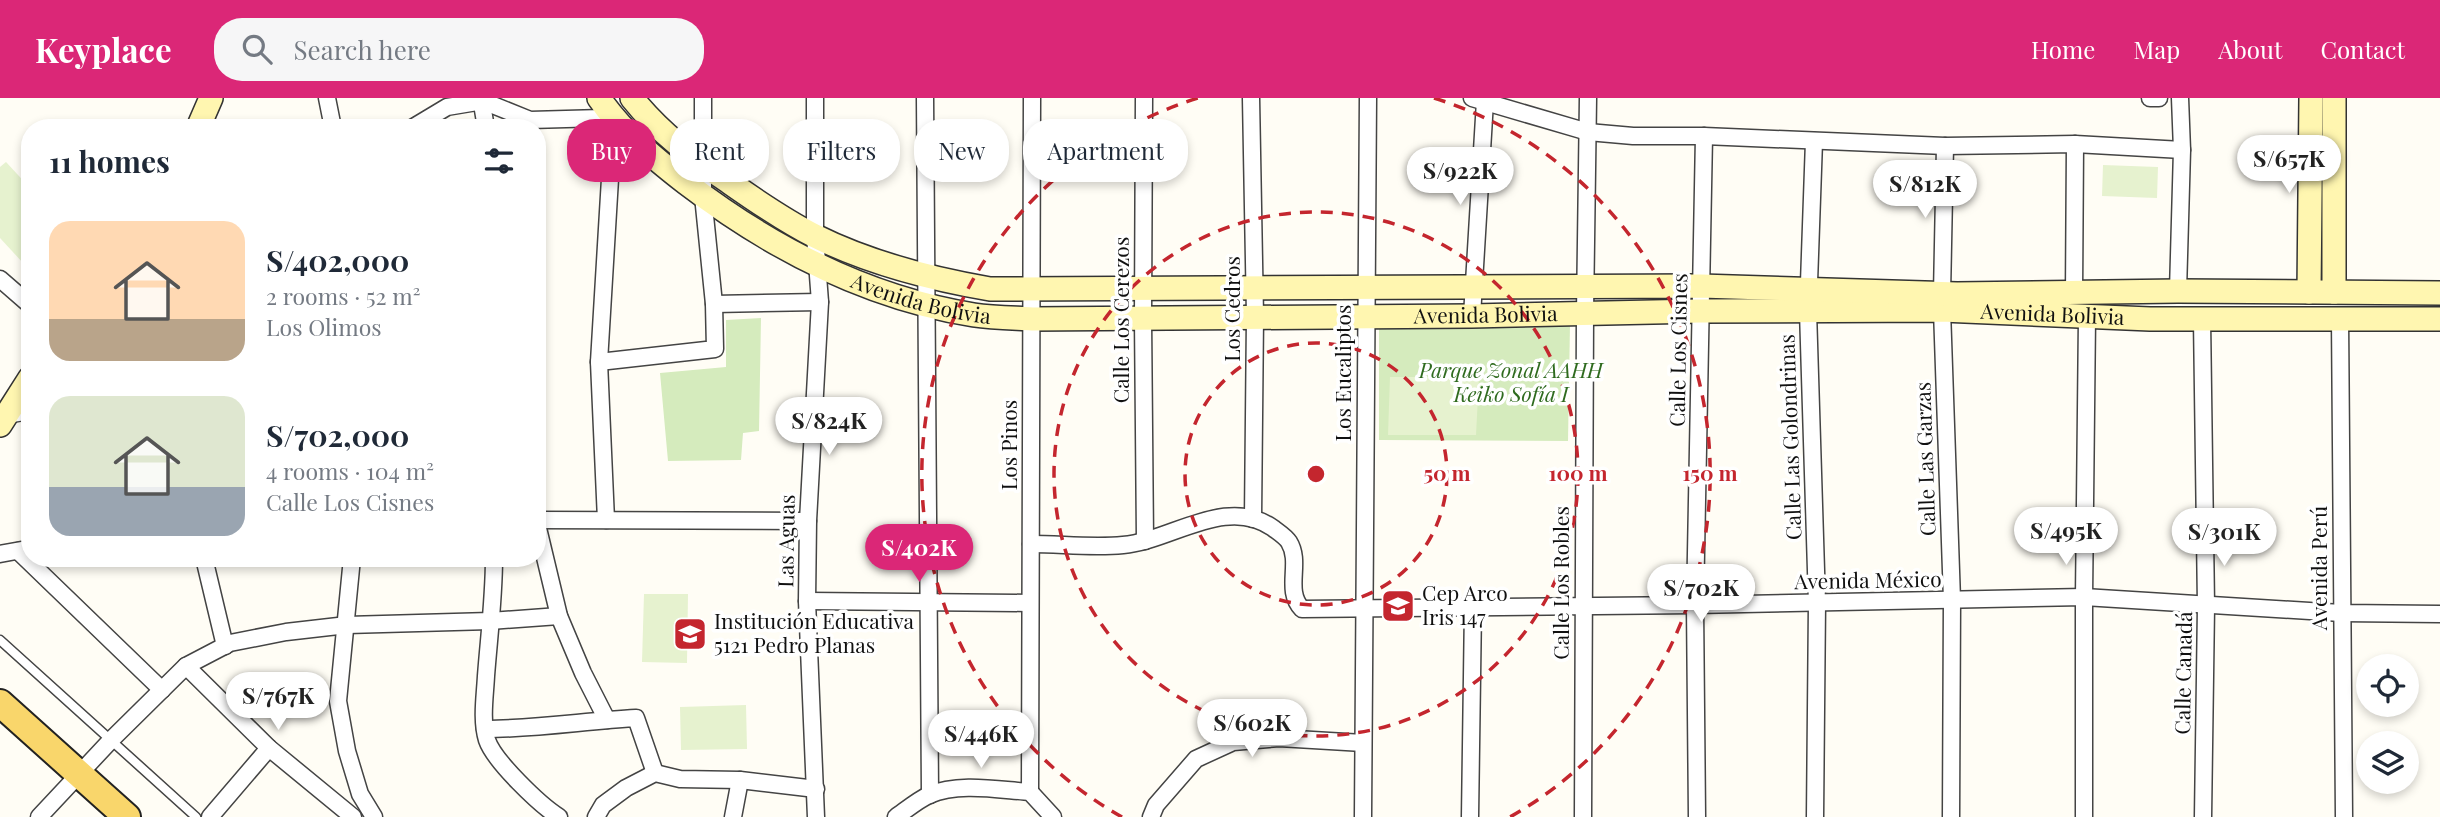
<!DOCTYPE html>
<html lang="en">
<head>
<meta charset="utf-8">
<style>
  body { margin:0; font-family:"Playfair Display",serif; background:#f6f6f7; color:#1f2937; height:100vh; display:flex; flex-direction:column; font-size:26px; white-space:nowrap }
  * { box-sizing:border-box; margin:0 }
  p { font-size:23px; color:#747a83 }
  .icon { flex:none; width:38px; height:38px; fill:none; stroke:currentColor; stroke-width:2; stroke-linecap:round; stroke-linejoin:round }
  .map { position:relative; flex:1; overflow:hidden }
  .sheet { position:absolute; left:21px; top:21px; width:525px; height:448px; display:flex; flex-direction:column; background:#fff; border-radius:28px; box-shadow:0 4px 10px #0003 }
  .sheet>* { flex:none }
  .banner { position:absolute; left:567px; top:21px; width:665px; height:63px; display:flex; gap:14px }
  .buttons { position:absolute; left:2356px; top:556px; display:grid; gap:14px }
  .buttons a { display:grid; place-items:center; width:63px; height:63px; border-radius:50%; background:#fff; box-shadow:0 4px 10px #0003; font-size:35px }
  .price { position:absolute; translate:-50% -60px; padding:0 16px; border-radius:24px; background:#fff; color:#222; font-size:23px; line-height:46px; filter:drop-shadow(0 2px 4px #0008) }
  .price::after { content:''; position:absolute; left:50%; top:42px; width:21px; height:16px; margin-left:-10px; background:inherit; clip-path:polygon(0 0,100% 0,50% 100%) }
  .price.selected { background:#db2777; color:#fff }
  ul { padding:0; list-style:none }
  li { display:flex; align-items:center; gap:21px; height:175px; padding:0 28px }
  li span { display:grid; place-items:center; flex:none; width:196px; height:140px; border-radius:21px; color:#555 }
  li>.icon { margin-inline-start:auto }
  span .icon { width:84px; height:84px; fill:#fffc; stroke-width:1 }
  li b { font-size:30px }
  h2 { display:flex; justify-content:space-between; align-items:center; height:84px; padding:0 28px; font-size:30px }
  .pill { padding:0 24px; border-radius:28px; background:#fff; box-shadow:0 4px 10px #0003; font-size:24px; line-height:63px }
  .pill.selected { background:#db2777; color:#fff }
  header { display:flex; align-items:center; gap:42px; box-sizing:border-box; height:98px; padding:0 35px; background:#db2777; color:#fff }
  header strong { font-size:33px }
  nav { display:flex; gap:38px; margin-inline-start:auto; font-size:24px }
  .search { width:490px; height:63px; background:#f6f6f7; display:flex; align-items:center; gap:18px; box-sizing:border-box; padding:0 24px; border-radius:28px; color:#747a83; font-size:26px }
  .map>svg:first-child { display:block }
</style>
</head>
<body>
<header>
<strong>Keyplace</strong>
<div class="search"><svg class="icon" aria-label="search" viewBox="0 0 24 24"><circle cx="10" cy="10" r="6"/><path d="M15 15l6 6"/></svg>Search here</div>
<nav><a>Home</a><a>Map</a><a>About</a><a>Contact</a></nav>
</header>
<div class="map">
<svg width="2440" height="719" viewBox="0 0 2440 719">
  <rect width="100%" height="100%" fill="#fffdf5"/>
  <g fill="#d5ebbd">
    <polygon points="761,220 759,333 743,335 741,362 668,363 660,275 726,269 726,222"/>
    <polygon points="1570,226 1568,343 1379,342 1379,230"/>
  </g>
  <g fill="#e6f2cf">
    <polygon points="6,64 30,90 30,161 24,166 0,140 0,69"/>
    <polygon points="2103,67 2158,69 2157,100 2102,98"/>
    <polygon points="1390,279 1479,279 1476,337 1388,337"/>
    <polygon points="644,496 688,496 687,565 642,564"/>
    <polygon points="746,607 747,651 681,652 680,609"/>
  </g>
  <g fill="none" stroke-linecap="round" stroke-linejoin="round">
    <defs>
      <polyline id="service" points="0,542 196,719"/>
      <g id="minor">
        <polyline points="327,0 333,30"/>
        <polyline points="481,0 486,30"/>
        <polyline points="815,0 815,138 820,204 808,423 807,503 816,719"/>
        <polyline points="925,0 930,697"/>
        <polyline points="1144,0 1143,220 1145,443"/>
        <polyline points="1251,0 1255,218 1253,421"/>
        <polyline points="1472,0 1588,34 1633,38 1704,38 1945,48 2075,46 2182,52"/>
        <polyline points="2150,0 2159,0"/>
        <polyline points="412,30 447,9 483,3 530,22 602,20"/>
        <polyline points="1814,43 1808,213 1817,505 1815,719"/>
        <polyline points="0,181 30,207"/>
        <polyline points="2178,193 2182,52 2180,0"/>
        <polyline points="1942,196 1945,48"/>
        <polyline points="2074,196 2075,46"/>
        <polyline points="714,206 820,204"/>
        <polyline points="1942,212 1952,502 1951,719"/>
        <polyline points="1472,218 1485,3"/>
        <polyline points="2340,220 2344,719"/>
        <polyline points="2202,221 2206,508 2203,719"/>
        <polyline points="599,264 715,251 714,206 703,98 703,0"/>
        <polyline points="6,317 30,313"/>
        <polyline points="537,422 808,423"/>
        <polyline points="606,422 599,264 611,64 602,20 608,13"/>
        <polyline points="537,426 559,518 583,575 607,622"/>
        <path d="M1031 446C1061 446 1092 450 1123 447 1171 443 1226 397 1273 430 1278 434 1285 438 1289 444 1302 465 1284 492 1302 511L1695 507 2084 499 2341 515 2440 516"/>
        <polyline points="18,453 162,592"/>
        <polyline points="0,456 27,451"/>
        <polyline points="204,460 225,548"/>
        <polyline points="352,460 338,603 347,653 360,696 374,719"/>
        <path d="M494 460C494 499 489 539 486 578 485 598 481 622 487 642 494 663 540 707 559 719"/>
        <polyline points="807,503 1030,505"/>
        <polyline points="186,568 269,650 353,719"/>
        <path d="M485 631C535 631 585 623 636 620L655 675"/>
        <polyline points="1030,694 1032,0"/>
        <polyline points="39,719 112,641 186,568 230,545 286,534 347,527 490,523 559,518"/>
        <polyline points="210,719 269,650"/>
        <polyline points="596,719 603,707 626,690 655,675 680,681 740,682 816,691"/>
        <polyline points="733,719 740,682"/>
        <path d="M896 719C906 712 918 702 929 697 959 684 999 692 1030 694L1053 719"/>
        <polyline points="1151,719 1156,707 1196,661 1233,644 1279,640 1363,645"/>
        <polyline points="1363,719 1368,0"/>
        <polyline points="1470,719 1473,509"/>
        <polyline points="1583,719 1585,215 1588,0"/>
        <polyline points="1697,719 1695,507 1704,38"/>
        <polyline points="2084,719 2084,499 2087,219"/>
      </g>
      <g id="secondary">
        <path id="s1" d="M599 0C622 34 654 60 686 85 771 150 868 200 974 217 993 220 1013 220 1032 221L1472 218 1700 213 1942 212 2150 221H2440"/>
        <path d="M632 0C659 34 693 60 729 84 756 103 785 123 815 138 867 164 932 181 990 191L1701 188 1957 196 2178 193 2440 195"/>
        <polyline points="198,30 211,0"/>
        <polyline points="2309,194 2311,0"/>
        <polyline points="2334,194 2334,0"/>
        <polyline points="0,327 30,280"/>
      </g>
      <polyline id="primary" points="0,605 127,719"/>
    </defs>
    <use href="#service" stroke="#444" stroke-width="11"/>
    <use href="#minor" stroke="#444" stroke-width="19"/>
    <use href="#secondary" stroke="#333" stroke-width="26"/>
    <use href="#primary" stroke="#222" stroke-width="30"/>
    <use href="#service" stroke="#fff" stroke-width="8"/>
    <use href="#minor" stroke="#fff" stroke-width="16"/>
    <use href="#secondary" stroke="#fff6b0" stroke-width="23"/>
    <use href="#primary" stroke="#f9d66b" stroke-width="26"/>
  </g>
  <g fill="none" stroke="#c4262e" stroke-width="3.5" stroke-dasharray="12 9">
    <circle cx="1316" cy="376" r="131"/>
    <circle cx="1316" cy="376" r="262"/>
    <path d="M1122 719A394 394 0 0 1 1198 0M1434 0A394 394 0 0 1 1510 719"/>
  </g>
  <defs>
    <symbol id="university-square" viewBox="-11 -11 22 22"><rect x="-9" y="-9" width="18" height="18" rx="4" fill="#c4262e" stroke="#fff"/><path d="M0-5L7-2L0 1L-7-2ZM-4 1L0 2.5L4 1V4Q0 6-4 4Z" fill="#fff"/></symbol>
    <symbol id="school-square" viewBox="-11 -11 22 22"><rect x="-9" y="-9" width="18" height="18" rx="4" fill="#c4262e" stroke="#fff"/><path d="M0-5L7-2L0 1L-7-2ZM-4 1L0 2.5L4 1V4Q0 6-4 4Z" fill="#fff"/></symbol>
  </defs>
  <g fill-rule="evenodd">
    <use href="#university-square" x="1379" y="489" width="38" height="38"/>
    <use href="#school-square" x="671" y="517" width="38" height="38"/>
  </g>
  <g text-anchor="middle" stroke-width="7" stroke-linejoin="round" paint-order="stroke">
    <g font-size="21" fill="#111" stroke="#fff">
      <text dy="7" stroke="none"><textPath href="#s1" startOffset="387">Avenida Bolivia</textPath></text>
      <text transform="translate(1233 211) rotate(-90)" y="7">Los Cedros</text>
      <text dy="7" stroke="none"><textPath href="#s1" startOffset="954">Avenida Bolivia</textPath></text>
      <text dy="7" stroke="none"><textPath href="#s1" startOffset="1521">Avenida Bolivia</textPath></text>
      <text transform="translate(1122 222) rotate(-90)" y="7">Calle Los Cerezos</text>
      <text transform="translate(1679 252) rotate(-89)" y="7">Calle Los Cisnes</text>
      <text transform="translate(1344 275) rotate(-90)" y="7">Los Eucaliptos</text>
      <text transform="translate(1791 339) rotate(-92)" y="7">Calle Las Golondrinas</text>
      <text transform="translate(1010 347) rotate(-90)" y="7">Los Pinos</text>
      <text transform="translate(1926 361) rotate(-92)" y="7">Calle Las Garzas</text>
      <text transform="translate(787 443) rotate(-89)" y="7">Las Aguas</text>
      <text transform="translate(2320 470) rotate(-90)" y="7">Avenida Perú</text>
      <text transform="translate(1868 483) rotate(-1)" y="7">Avenida México</text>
      <text transform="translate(1562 485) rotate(-90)" y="7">Calle Los Robles</text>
      <text transform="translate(2184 575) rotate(-89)" y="7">Calle Canadá</text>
    </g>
    <g font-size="21" font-style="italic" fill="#2f6b1f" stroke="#fff">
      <text x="1511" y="280">Parque Zonal AAHH<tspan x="1511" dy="24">Keiko Sofía I</tspan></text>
    </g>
    <g font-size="21" fill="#111" stroke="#fff" text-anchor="start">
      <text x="1422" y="503">Cep Arco<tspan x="1422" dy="24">Iris 147</tspan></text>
      <text x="714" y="531">Institución Educativa<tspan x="714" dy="24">5121 Pedro Planas</tspan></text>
    </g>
  </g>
  <circle cx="1316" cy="376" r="10" fill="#c4262e" stroke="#fff" stroke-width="3.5"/>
  <g font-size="21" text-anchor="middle" font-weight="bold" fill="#c4262e" stroke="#fff" stroke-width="7" stroke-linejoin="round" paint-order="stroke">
    <text x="1447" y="383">50 m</text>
    <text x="1578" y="383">100 m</text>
    <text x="1710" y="383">150 m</text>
  </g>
</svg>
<div class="buttons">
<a><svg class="icon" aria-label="locate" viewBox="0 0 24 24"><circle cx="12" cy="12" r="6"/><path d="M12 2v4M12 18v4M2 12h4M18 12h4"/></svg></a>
<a><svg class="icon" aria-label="layers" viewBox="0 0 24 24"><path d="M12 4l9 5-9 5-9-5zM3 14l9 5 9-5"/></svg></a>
</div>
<b class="price" style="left:2289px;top:97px">S/657K</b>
<b class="price" style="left:1460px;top:109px">S/922K</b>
<b class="price" style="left:1925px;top:122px">S/812K</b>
<b class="price" style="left:829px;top:359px">S/824K</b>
<b class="price" style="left:2066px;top:469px">S/495K</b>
<b class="price" style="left:2224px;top:470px">S/301K</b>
<b class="price selected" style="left:919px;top:486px">S/402K</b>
<b class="price" style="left:1701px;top:526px">S/702K</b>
<b class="price" style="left:278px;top:634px">S/767K</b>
<b class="price" style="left:1252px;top:661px">S/602K</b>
<b class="price" style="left:981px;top:672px">S/446K</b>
<div class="banner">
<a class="pill selected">Buy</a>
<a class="pill">Rent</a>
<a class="pill">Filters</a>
<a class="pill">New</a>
<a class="pill">Apartment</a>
</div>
<section class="sheet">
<h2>11 homes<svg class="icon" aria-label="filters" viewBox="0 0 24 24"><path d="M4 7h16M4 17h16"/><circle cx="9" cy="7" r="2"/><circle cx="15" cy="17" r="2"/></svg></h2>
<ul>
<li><span style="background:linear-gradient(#ffd9b3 70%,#b9a48a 0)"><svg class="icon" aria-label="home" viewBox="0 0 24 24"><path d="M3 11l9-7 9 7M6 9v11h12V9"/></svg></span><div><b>S/402,000</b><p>2 rooms · 52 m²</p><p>Los Olimos</p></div></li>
<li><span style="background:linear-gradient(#dfe7d0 65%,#9aa5b1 0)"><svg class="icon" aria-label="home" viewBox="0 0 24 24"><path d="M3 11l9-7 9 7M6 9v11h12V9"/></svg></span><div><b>S/702,000</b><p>4 rooms · 104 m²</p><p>Calle Los Cisnes</p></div></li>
</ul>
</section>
</div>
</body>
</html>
